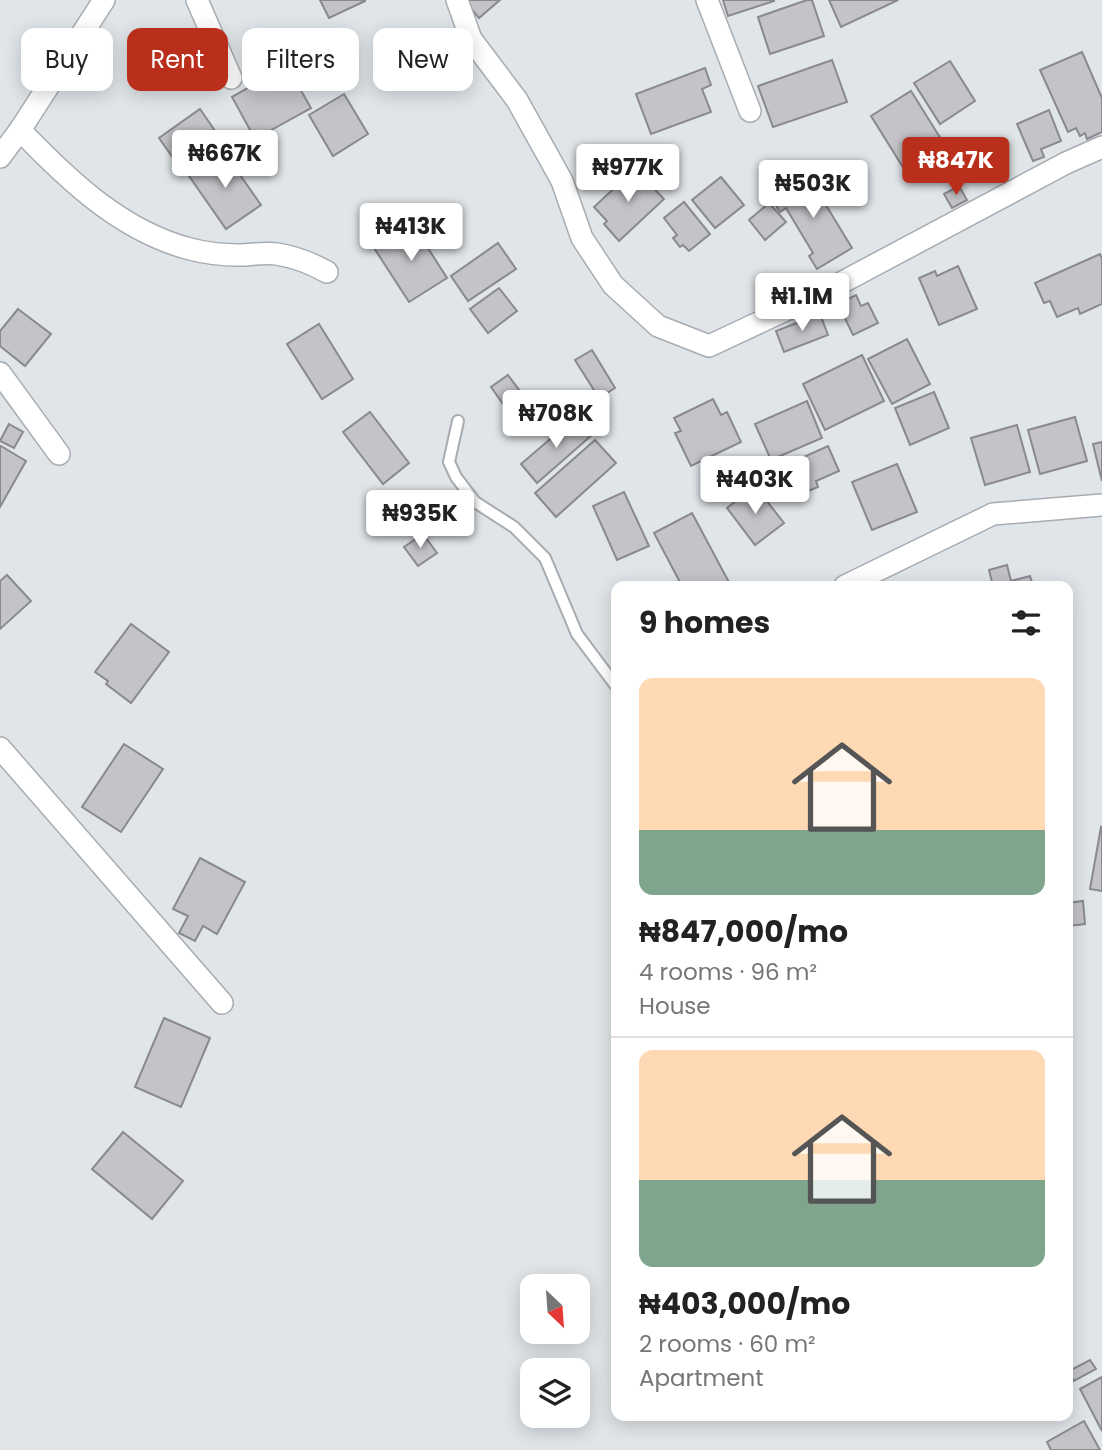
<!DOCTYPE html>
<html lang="en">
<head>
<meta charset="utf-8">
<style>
  body { margin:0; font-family:Poppins,sans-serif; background:#f2f2f2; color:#222; height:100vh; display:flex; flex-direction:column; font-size:26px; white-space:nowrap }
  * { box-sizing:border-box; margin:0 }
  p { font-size:23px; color:#767676 }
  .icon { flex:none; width:38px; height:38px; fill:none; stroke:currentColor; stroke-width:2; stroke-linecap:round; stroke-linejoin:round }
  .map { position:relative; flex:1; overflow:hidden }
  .sheet { position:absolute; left:611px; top:581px; width:462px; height:840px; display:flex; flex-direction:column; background:#fff; border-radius:14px; box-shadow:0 4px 18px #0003 }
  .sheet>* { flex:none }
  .hud { position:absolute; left:21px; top:28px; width:485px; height:63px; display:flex; gap:14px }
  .needle { width:46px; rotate:155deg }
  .fabs { position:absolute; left:520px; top:1274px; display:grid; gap:14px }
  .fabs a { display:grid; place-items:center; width:70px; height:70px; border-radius:14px; background:#fff; box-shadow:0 4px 18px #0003; font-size:35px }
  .price { position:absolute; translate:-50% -60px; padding:0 16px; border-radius:7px; background:#fff; color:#222; font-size:23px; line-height:46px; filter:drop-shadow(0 2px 4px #0008) }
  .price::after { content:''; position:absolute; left:50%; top:42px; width:21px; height:16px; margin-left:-10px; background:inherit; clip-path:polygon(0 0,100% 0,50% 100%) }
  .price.current { background:#ba2e1c; color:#fff }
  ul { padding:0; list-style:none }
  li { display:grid; align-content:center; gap:14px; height:371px; padding:0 28px }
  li+li { border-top:2px solid #e0e0e0 }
  li span { display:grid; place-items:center; height:217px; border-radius:14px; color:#555 }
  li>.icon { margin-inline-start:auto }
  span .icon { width:126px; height:126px; fill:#fffc; stroke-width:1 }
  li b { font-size:30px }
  h2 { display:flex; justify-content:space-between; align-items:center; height:84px; padding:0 28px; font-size:30px }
  .chip { padding:0 24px; border-radius:14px; background:#fff; box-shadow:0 4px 18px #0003; font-size:24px; line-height:63px }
  .chip.current { background:#ba2e1c; color:#fff }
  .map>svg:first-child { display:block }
</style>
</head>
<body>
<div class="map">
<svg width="1102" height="1450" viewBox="0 0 1102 1450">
  <rect width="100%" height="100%" fill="#e0e5e9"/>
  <g fill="#c3c3c8" stroke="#89898f" stroke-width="2">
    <polygon points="320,0 365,0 365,1 329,18"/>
    <polygon points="464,0 500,0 479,18"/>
    <polygon points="723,0 774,0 774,1 728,16"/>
    <polygon points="807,0 812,0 824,36 770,54 758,17"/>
    <polygon points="829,0 898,0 841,27"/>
    <polygon points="1082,52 1102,98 1102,132 1087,139 1085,133 1080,136 1076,128 1068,132 1040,70"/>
    <polygon points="832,60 847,102 773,127 758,86"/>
    <polygon points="950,61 975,101 940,124 914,83"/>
    <polygon points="287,66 311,108 255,139 232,97"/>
    <polygon points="705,68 711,85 702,89 711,112 651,134 636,94"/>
    <polygon points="911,91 951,155 911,180 871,116"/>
    <polygon points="344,94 368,134 333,156 309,115"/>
    <polygon points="200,109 224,144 183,172 159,138"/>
    <polygon points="1049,110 1061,141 1041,149 1044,157 1033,161 1017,124"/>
    <polygon points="224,152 261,205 226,229 189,176"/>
    <polygon points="635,169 664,199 619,241 604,224 607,221 594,207"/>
    <polygon points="807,174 852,248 817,269 809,256 813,253 786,208 780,212 770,196"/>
    <polygon points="721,177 744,205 715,228 692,200"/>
    <polygon points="959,186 967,200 952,208 944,194"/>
    <polygon points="684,202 710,234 689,251 683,245 680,247 673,238 677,235 664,218"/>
    <polygon points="769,203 786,222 765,240 749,220"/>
    <polygon points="412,223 447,278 409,302 374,248"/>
    <polygon points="498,243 516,269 468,301 451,276"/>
    <polygon points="1100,254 1102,259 1102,304 1080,314 1078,308 1057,317 1050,301 1044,303 1035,283"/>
    <polygon points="958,266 977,309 939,325 919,278 935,271 937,276"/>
    <polygon points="499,288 517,311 488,333 470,309"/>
    <polygon points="856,295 861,306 868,303 878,323 853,335 838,304"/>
    <polygon points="18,309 51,334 25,366 0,346 0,331"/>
    <polygon points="820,314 828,335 784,352 776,331"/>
    <polygon points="319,324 353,379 322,399 287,344"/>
    <polygon points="907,339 930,384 892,404 868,359"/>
    <polygon points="592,350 615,388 599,398 575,360"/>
    <polygon points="862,355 884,401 825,430 803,384"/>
    <polygon points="508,375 531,406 513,418 491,387"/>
    <polygon points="934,392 949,428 910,445 895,408"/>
    <polygon points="713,399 721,415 727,412 741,442 691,466 675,433 681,431 674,418"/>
    <polygon points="807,401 822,438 771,460 755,424"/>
    <polygon points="370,412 409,463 383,484 343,432"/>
    <polygon points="576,417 592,435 537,483 521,464"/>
    <polygon points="1075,417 1087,461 1040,474 1028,430"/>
    <polygon points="9,424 23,432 14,448 0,441"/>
    <polygon points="1017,425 1030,472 985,485 971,438"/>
    <polygon points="595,440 616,463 556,517 535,493"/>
    <polygon points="1102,442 1102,481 1093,444"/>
    <polygon points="1,446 26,461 0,507 0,447"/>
    <polygon points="828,446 839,471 816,481 818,487 794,497 791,492 780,496 770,472"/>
    <polygon points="897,464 917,512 872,530 852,482"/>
    <polygon points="755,486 784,523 755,545 727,508"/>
    <polygon points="624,492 649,546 617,560 593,506"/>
    <polygon points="692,513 731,586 682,586 654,533"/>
    <polygon points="423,534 437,553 418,566 404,547"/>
    <polygon points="1007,565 1011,581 1030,576 1033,586 993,586 989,570"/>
    <polygon points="7,575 31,601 0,629 0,581"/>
    <polygon points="131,624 169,652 131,703 106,684 108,681 95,672"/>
    <polygon points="124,744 163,769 121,832 82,807"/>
    <polygon points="1101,827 1102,828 1102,891 1090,889"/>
    <polygon points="200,858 245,882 217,934 203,926 195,941 179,933 188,916 173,909"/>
    <polygon points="1083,901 1085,924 1068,926 1068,903"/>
    <polygon points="164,1018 210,1038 181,1107 135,1087"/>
    <polygon points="123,1132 183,1181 152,1219 92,1169"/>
    <polygon points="1090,1360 1096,1369 1074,1381 1069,1371"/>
    <polygon points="1102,1377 1102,1431 1080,1389"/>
    <polygon points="1084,1421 1100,1450 1051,1450 1047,1442"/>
  </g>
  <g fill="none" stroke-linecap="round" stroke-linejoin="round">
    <defs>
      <polyline id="lane" points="458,421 449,462 456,477 475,502 514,527 545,558 577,634 616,686"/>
      <g id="street">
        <polyline points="197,0 231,78"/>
        <polyline points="457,0 471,39 517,100 562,181 582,238 613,285 658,326 709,346 824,292 1066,163 1102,147"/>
        <polyline points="707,0 750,111"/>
        <path d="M20 130C68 180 121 231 190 249 205 253 224 255 239 255 251 255 264 252 277 254 295 257 311 263 327 272"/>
        <polyline points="0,157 20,130 104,0"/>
        <polyline points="0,373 59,454"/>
        <polyline points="845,586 993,514 1102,505"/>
        <polyline points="0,748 222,1003"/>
      </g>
    </defs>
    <use href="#lane" stroke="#a8acb0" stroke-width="14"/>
    <use href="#street" stroke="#a8acb0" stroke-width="24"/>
    <use href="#lane" stroke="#fff" stroke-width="10"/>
    <use href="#street" stroke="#fff" stroke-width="21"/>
  </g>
</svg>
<div class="fabs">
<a><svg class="needle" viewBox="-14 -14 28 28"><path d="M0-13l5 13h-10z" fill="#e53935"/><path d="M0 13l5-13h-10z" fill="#767676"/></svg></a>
<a><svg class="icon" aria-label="layers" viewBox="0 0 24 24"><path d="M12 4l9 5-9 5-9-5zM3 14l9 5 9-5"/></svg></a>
</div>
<b class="price" style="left:225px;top:190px">₦667K</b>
<b class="price current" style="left:956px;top:197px">₦847K</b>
<b class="price" style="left:628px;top:204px">₦977K</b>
<b class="price" style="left:813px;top:220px">₦503K</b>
<b class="price" style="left:411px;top:263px">₦413K</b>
<b class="price" style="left:802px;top:333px">₦1.1M</b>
<b class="price" style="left:556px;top:450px">₦708K</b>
<b class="price" style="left:755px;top:516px">₦403K</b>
<b class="price" style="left:420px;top:550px">₦935K</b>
<div class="hud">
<a class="chip">Buy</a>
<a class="chip current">Rent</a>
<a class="chip">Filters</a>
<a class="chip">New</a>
</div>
<section class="sheet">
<h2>9 homes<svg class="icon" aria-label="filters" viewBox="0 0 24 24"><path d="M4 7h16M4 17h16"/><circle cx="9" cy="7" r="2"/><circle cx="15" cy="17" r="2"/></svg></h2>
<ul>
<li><span style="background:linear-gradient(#ffd9b3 70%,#7fa58c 0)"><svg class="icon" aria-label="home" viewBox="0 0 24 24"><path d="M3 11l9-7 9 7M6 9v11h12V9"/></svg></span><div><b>₦847,000/mo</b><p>4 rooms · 96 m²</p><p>House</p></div></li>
<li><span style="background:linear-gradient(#ffd9b3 60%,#7fa58c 0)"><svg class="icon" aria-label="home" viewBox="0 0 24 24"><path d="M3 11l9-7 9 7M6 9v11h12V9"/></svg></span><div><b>₦403,000/mo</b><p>2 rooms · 60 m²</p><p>Apartment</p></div></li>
</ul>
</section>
</div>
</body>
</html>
